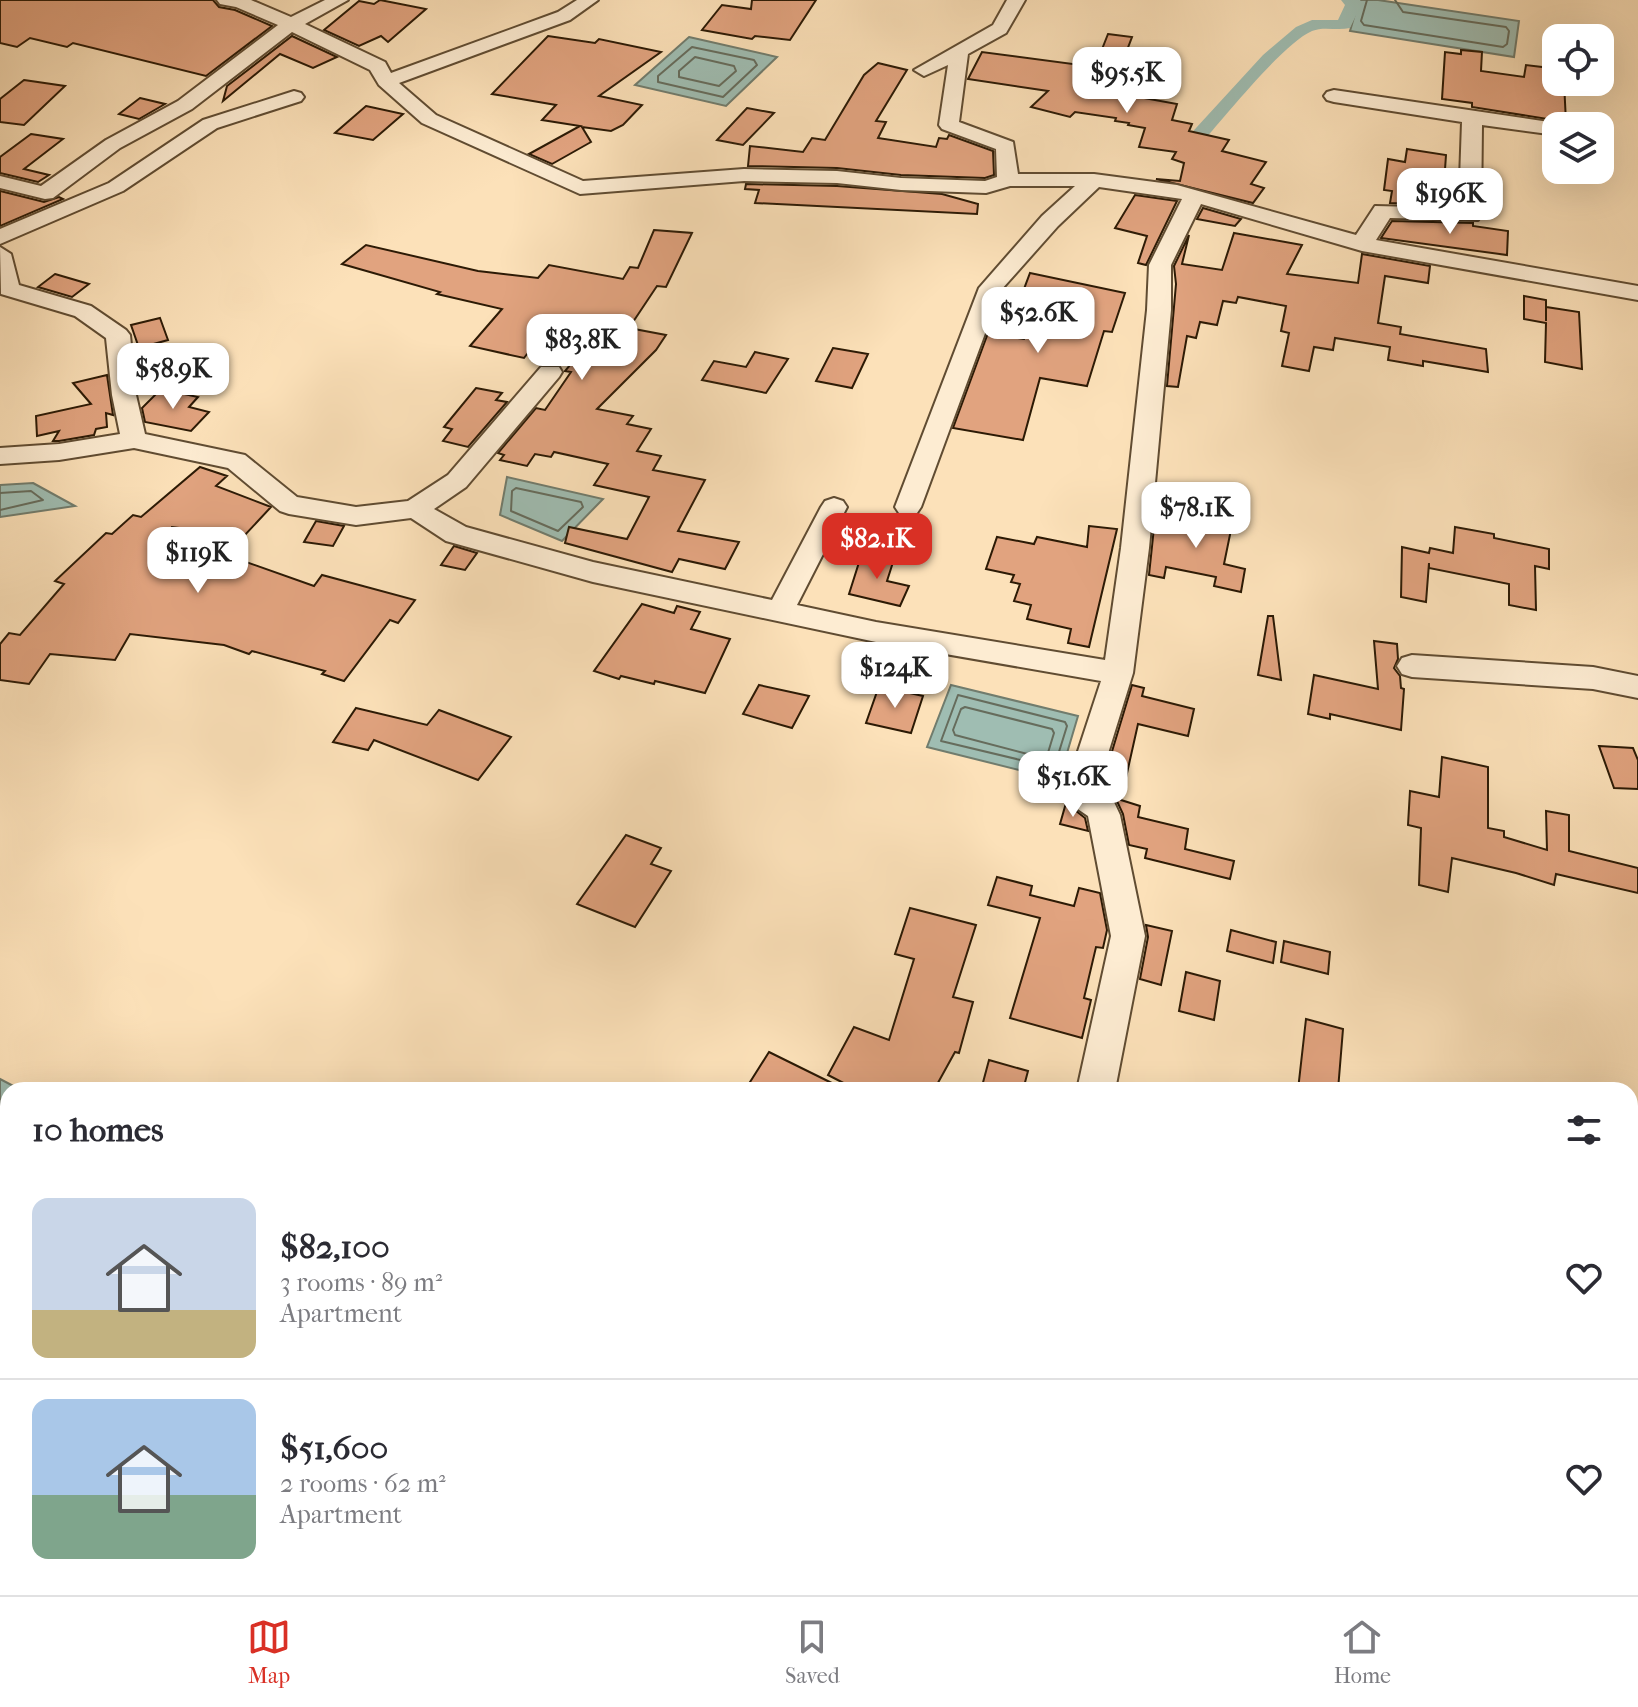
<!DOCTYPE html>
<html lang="en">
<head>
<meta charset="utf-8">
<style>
  body { margin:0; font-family:"IM FELL French Canon",serif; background:#f7f7f7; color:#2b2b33; height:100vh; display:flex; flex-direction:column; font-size:30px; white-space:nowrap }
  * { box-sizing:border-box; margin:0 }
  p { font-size:26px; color:#7c7c81 }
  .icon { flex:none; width:44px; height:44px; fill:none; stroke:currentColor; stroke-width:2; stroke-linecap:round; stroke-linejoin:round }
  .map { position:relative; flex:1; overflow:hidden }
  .side { position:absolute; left:0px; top:1082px; width:1638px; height:514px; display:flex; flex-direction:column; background:#fff; border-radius:24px 24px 0 0; box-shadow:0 8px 32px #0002 }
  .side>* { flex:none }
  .tools { position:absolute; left:1542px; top:24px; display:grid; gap:16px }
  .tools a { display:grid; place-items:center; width:72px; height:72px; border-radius:16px; background:#fff; box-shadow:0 8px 32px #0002; font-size:40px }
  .price { position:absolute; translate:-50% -68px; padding:0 18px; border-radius:16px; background:#fff; color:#222; font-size:26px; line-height:52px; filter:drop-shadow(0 2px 4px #0008) }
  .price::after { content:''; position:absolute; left:50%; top:48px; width:24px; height:18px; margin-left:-12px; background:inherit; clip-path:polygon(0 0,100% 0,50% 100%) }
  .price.active { background:#d93025; color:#fff }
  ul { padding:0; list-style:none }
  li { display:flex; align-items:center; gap:24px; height:200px; padding:0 32px }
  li+li { border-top:2px solid #e1e1e2 }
  li span { display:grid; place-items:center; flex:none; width:224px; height:160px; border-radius:16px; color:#555 }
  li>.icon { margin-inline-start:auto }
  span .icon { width:96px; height:96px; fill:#fffc; stroke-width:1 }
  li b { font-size:34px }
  h2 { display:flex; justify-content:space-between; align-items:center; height:96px; padding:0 32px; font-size:34px }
  .tab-bar { display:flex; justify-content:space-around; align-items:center; height:112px; border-top:2px solid #e1e1e2; background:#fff; font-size:22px; color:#7c7c81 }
  .tab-bar a { display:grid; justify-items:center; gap:4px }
  .tab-bar .active { color:#d93025 }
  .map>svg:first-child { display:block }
</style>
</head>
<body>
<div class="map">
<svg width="1638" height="1595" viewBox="0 0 1638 1595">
  <rect width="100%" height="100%" fill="#fce1b9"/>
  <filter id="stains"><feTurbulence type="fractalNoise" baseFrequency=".0025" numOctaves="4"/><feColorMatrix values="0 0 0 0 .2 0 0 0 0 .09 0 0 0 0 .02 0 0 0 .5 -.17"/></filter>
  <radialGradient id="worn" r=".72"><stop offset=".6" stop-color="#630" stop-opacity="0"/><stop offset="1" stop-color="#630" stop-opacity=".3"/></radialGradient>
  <g fill="#9fbdb2" stroke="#717c6d" stroke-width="2">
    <polygon points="1359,0 1378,0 1519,21 1514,57 1350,31"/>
    <polygon points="689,37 777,57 726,106 635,85"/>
    <polygon points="507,477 603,499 562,541 500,515"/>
    <polygon points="33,483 75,506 0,517 0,485"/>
    <polygon points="951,685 1078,716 1059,780 927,747"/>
    <polygon points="0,1079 21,1090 8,1090 8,1200 0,1200"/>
  </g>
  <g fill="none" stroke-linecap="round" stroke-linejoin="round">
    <g stroke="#666c5c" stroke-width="2">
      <polyline points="1367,0 1361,21 1364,25 1503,47 1507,44 1509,31 1506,27 1403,12 1395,0"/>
      <polygon points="692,47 754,60 757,65 723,97 658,82 658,76"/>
      <polygon points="695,57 734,66 736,71 719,86 679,77 679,71"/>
      <polygon points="516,488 581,502 583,507 558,531 511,511 512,491"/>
      <polyline points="0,493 31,491 43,500 0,510"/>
      <polygon points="958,695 1065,722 1067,726 1054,768 941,741"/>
      <polygon points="965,707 1052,729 1054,733 1047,756 1043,758 955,735 953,730 961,709"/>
    </g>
    <path fill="#9fbdb2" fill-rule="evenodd" d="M1341 0H1360L1362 3 1350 28C1337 31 1324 26 1312 31 1282 44 1222 121 1197 148H1185L1182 144 1185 140 1263 55 1296 27 1312 20H1338L1345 5Z"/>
  </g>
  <g fill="#e1a37f" stroke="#2c1a05" stroke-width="2">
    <polygon points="0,0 213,0 219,7 235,10 272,26 206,76 73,43 67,47 30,38 17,47 0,43"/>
    <polygon points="380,0 426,9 388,42 381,36 359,46 324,30 359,1 374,4"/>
    <polygon points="752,0 816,0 790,40 755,36 752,39 702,30 722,5 751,9"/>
    <polygon points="1108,34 1132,37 1111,92 1177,104 1172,120 1192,124 1189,131 1229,140 1222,151 1266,162 1251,184 1264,188 1253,203 1156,179 1180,181 1184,163 1172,159 1176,152 1139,147 1145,128 1128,125 1129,123 1115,121 1116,118 1075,112 1070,117 1031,107 1048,91 968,79 982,52 1095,67"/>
    <polygon points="292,36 337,57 313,68 280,54 223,101 227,86"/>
    <polygon points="548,36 595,43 599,39 661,52 599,96 642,105 623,125 611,131 582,127 591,142 552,164 529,154 580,126 542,120 556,105 492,94"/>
    <polygon points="1461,50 1482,52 1481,71 1524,77 1526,65 1550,68 1550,75 1556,76 1556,82 1564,82 1566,122 1472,107 1472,103 1442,99 1445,52 1461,54"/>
    <polygon points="878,63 907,70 876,121 886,122 878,138 936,147 939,138 947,139 949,135 993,151 994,175 985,178 901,175 837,168 748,166 750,146 803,152 812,138 825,140 864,75"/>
    <polygon points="24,80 65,86 24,125 0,122 0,99"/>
    <polygon points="140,98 165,104 139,119 119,114"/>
    <polygon points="366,106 403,114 373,140 335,133"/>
    <polygon points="747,108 774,113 743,145 717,140"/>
    <polygon points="31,134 63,139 24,169 49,175 38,182 0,173 0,157"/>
    <polygon points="1407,149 1446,155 1443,198 1456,200 1456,205 1390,203 1392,191 1384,190 1388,159 1405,162"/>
    <polygon points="746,184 837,186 942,194 978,204 977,214 755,203 759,190 745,189"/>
    <polygon points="0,191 44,202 59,197 63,199 0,226"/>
    <polygon points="1135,195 1177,201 1146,265 1138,263 1147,236 1115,228"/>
    <polygon points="1203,208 1241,219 1235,226 1197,219"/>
    <polygon points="1392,221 1473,223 1473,226 1508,231 1507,255 1381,238"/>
    <polygon points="654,230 692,233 666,287 657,286 629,328 666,335 656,350 597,409 633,416 627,424 651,429 637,451 661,456 653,470 705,480 678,531 739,542 725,569 679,559 672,572 565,543 569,527 627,539 649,497 594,485 608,464 554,452 551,457 535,454 527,466 500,460 504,455 498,453 536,408 545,410 571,372 565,371 576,358 531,349 524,358 470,346 502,309 437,294 440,292 342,264 366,245 478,271 538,278 549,265 623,279 630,267 638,268"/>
    <polygon points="1234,233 1302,245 1287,274 1358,283 1362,254 1430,266 1428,283 1385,276 1378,323 1401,327 1400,334 1486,349 1488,372 1423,361 1423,366 1388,360 1390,347 1335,338 1333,350 1314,347 1309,371 1282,366 1289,333 1281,331 1286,306 1238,297 1236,303 1223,301 1217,325 1200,322 1196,338 1187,336 1178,387 1167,386 1176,284 1174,266 1189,235 1182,264 1222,270"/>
    <polygon points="1030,273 1125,293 1112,332 1104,331 1087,386 1040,378 1023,440 953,428 988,333 1024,339 1038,300 1021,297"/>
    <polygon points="55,274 89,284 72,297 38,287"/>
    <polygon points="1524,296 1546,300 1546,321 1546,307 1579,312 1582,369 1545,362 1546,323 1524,319"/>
    <polygon points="160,318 168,340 139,348 131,325"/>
    <polygon points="833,348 868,354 852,388 816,381"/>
    <polygon points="755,352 788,359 766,393 702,380 714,361 746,367"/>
    <polygon points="107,375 113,415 106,413 107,427 96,429 94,435 59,441 53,441 59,431 37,436 36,416 91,404 73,383"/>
    <polygon points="476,388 502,393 496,400 507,402 468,447 443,441 452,429 444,427"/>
    <polygon points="161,389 198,397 189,407 209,412 191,431 145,422 142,408"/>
    <polygon points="200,467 227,476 216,486 271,507 244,536 172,527 170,535 314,586 322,575 415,600 398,623 390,620 344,681 322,674 325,671 252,651 249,654 224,645 130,634 115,660 50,654 29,684 0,680 0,644 9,633 20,635 64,584 55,581 106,533 112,534 133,515 141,517"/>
    <polygon points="1199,512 1233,520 1224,564 1245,569 1241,592 1214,586 1216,577 1166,567 1164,578 1149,575 1155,518 1196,525"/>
    <polygon points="316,521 344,526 333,546 304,542"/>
    <polygon points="1089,526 1117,529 1089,647 1068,643 1071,629 1027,619 1031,605 1014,601 1020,584 1011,582 1014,575 986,569 997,537 1034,544 1037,537 1087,547"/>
    <polygon points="1455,527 1494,534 1494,538 1549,549 1549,569 1535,566 1536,610 1509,605 1509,584 1429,568 1429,563 1426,602 1401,597 1402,547 1429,553 1430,548 1453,553"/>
    <polygon points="454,546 477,553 465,570 441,565"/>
    <polygon points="862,553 894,559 887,581 909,586 900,606 849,594"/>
    <polygon points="642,604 674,613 677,606 700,612 691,629 730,639 705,693 655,681 654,684 621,676 619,679 594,671"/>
    <polygon points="1268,616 1273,616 1281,680 1258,675"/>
    <polygon points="1374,641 1397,644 1398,659 1394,668 1400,676 1401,688 1404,689 1401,730 1330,714 1330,719 1308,714 1314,675 1378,689"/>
    <polygon points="759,685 809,696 792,728 743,714"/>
    <polygon points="1132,685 1144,688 1142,696 1194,709 1188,736 1138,724 1121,800 1140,806 1138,817 1188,829 1185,849 1234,861 1230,879 1145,858 1147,849 1129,845 1123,814 1116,799 1101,788"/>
    <polygon points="879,686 923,696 911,733 866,723"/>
    <polygon points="356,708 427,725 439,710 511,737 478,780 374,740 368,750 333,742"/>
    <polygon points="1599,746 1633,748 1638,760 1638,789 1614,788"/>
    <polygon points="1442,757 1488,767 1488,828 1504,831 1504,837 1547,850 1546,811 1569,815 1569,851 1638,868 1638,893 1556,874 1554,885 1516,873 1452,858 1448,892 1419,885 1421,828 1408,825 1410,791 1439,797"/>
    <polygon points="1066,803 1085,818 1088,831 1060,824"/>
    <polygon points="626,835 661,848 651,864 671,871 635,927 577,904"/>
    <polygon points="997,877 1032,886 1030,895 1074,906 1079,888 1100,893 1107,930 1103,948 1096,947 1084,998 1091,1000 1082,1038 1010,1018 1040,918 988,905"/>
    <polygon points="910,908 976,925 953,997 973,1002 959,1053 955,1052 934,1090 857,1090 828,1075 854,1027 889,1040 914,959 895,954"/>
    <polygon points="1146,925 1172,931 1161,985 1140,979 1148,937"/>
    <polygon points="1231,930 1276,942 1273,963 1227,951"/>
    <polygon points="1284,941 1330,952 1328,974 1281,962"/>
    <polygon points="1186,972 1220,981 1214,1020 1179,1011"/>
    <polygon points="1306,1019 1343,1029 1338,1090 1298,1090"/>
    <polygon points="769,1052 846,1090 745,1090"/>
    <polygon points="989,1060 1028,1071 1023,1090 981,1090"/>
  </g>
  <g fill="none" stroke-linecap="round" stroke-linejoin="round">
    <defs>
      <g id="minor">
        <polygon points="217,0 251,0 291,17 325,0 348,0 305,24 385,62 391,73 558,12 577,0 598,0 570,20 399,83 436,115 583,181 744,169 837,171 901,178 985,181 997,177 996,149 942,129 939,125 948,65 924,76 914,70 993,25 1007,0 1025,0 1006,33 968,54 959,122 1013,142 1018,174 1094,174 1177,185 1356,235 1375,206 1459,208 1462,122 1334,102 1327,100 1324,96 1327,92 1334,90 1556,123 1564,126 1556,126 1556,135 1482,125 1481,215 1478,220 1390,218 1376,240 1638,286 1638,300 1362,251 1201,204 1171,265 1171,310 1149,548 1133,673 1097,789 1113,800 1120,815 1145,936 1115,1090 1077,1090 1111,936 1088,816 1069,803 1064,794 1101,681 876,642 593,582 446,541 411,518 356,525 289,514 280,511 228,468 134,448 59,460 0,464 0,448 59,444 120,434 112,395 106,338 75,316 1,294 0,247 11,254 19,285 91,306 126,330 130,335 136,395 145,434 245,455 297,497 356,507 408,501 448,475 541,367 559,367 562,372 559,377 466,487 434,509 466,527 593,562 772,600 821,507 825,501 834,498 843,501 847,507 797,605 876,622 1105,660 1121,548 1147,310 1149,265 1182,199 1099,187 1058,226 1001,290 921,507 917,513 908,516 899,513 895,507 979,288 1042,216 1075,186 1010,186 986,193 901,190 837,183 744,181 580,194 422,123 379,85 370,70 292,32 192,109 120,148 53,198 45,199 0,188 0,176 41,186 106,140 178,101 278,25 236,7 220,4"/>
        <polygon points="294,91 301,93 304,97 301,101 217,128 123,191 0,244 0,229 109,183 203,120"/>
        <polygon points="1412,655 1593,667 1638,676 1638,698 1593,689 1412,677 1402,674 1397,666 1402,658"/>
        <polygon points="1630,1430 1638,1434 1638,1479 1630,1476"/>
        <polygon points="1055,1588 1101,1588 1102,1595 1056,1595"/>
        <polygon points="1344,1588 1394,1588 1397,1595 1347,1595"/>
      </g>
    </defs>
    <use href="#minor" stroke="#604c32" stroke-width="4"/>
    <use href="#minor" fill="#fdecd2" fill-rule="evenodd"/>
  </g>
  <rect width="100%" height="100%" filter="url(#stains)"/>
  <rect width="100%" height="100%" fill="url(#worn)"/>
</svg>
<div class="tools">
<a><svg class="icon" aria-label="locate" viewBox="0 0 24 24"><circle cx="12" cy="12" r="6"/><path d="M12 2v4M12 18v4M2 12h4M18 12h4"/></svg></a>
<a><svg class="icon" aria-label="layers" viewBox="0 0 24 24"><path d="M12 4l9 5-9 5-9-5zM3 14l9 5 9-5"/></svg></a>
</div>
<b class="price" style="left:1127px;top:115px">$95.5K</b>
<b class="price" style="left:1450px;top:236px">$196K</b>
<b class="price" style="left:1038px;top:355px">$52.6K</b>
<b class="price" style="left:582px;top:382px">$83.8K</b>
<b class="price" style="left:173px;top:411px">$58.9K</b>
<b class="price" style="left:1196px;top:550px">$78.1K</b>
<b class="price active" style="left:877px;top:581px">$82.1K</b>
<b class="price" style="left:198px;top:595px">$119K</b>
<b class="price" style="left:895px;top:710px">$124K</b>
<b class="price" style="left:1073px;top:819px">$51.6K</b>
<section class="side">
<h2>10 homes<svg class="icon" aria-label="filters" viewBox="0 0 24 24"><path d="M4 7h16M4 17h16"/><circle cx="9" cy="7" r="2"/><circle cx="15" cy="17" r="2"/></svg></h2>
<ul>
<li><span style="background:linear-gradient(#c9d6e8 70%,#c2b280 0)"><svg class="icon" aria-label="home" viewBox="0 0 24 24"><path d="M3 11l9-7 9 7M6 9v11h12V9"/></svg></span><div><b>$82,100</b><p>3 rooms · 89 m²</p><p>Apartment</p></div><svg class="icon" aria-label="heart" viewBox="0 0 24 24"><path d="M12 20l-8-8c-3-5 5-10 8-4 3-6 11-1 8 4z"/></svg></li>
<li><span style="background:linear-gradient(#a9c7e8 60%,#7fa58c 0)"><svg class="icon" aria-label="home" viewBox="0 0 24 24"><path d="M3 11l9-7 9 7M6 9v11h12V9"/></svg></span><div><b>$51,600</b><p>2 rooms · 62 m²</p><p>Apartment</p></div><svg class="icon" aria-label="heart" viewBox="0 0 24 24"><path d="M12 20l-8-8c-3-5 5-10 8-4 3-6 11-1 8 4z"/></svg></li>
</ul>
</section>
</div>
<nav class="tab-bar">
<a class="active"><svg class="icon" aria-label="map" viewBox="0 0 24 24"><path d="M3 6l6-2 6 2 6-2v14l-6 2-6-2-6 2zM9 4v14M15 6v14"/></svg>Map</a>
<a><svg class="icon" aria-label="saved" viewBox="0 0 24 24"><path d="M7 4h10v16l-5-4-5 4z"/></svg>Saved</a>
<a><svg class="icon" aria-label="home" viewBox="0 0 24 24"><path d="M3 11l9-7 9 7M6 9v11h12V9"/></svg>Home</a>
</nav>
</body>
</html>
